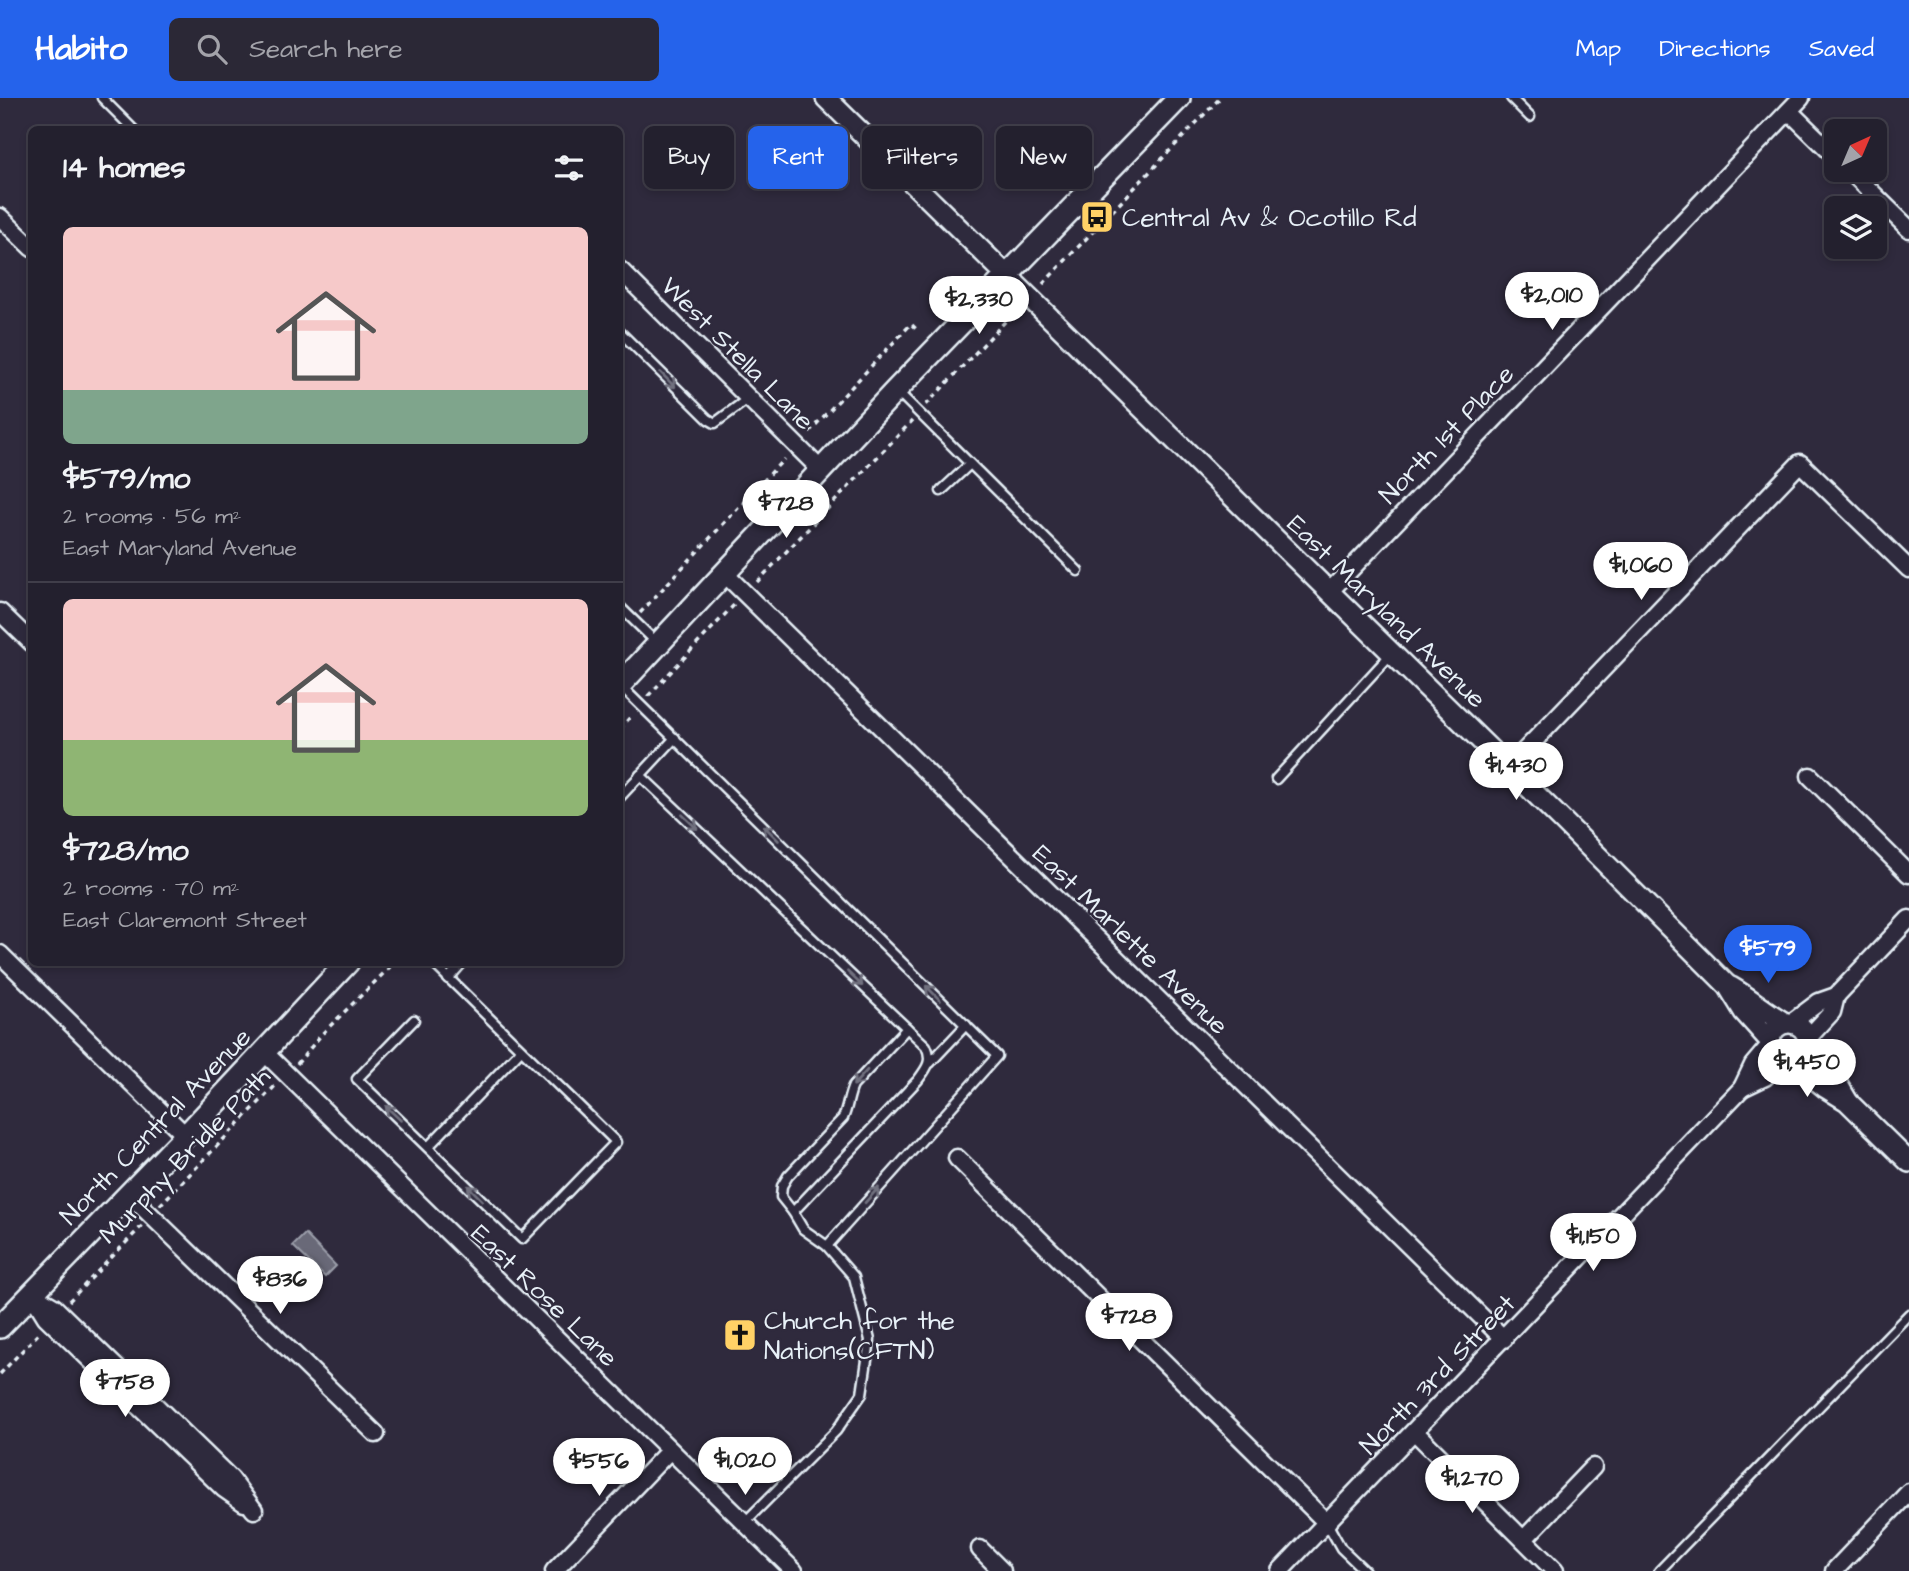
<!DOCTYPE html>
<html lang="en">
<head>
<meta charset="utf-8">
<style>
  body { margin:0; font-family:"Architects Daughter",sans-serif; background:#2b2836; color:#f1f3f6; height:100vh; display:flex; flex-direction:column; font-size:26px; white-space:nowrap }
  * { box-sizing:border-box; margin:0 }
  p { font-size:23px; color:#a3a3aa }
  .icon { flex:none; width:38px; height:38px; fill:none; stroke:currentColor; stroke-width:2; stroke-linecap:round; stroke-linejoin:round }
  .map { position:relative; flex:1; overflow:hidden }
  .sheet { position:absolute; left:28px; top:28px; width:595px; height:840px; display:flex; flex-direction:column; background:#23202e; border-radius:10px; box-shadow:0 4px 10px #0003,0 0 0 2px #403e4a }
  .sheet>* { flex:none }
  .banner { position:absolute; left:644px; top:28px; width:665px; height:63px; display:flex; gap:14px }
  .needle { width:46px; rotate:44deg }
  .controls { position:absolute; left:1824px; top:21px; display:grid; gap:14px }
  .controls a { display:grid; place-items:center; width:63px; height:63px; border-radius:10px; background:#23202e; box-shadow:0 4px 10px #0003,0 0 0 2px #403e4a; font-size:35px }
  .price { position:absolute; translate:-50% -60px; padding:0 16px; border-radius:24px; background:#fff; color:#222; font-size:23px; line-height:46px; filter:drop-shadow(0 2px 4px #0008) }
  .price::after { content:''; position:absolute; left:50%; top:42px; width:21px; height:16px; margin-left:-10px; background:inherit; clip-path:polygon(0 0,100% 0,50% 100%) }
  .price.selected { background:#2563eb; color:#fff }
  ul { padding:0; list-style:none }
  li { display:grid; align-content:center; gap:14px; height:371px; padding:0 35px }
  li+li { border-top:2px solid #403e4a }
  li span { display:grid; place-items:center; height:217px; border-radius:10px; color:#555 }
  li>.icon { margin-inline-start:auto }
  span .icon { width:126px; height:126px; fill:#fffc; stroke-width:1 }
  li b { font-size:30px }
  h2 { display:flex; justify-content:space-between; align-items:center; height:84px; padding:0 35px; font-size:30px }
  .chip { padding:0 24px; border-radius:10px; background:#23202e; box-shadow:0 4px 10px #0003,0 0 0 2px #403e4a; font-size:24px; line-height:63px }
  .chip.selected { background:#2563eb; color:#fff }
  header { display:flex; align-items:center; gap:42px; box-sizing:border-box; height:98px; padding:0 35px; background:#2563eb; color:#fff }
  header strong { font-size:33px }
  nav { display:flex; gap:38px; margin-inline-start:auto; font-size:24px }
  .search { width:490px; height:63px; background:#2b2836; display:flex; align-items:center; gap:18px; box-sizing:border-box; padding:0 24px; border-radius:10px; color:#a3a3aa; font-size:26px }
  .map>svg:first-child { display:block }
</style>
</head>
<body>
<header>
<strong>Habito</strong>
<div class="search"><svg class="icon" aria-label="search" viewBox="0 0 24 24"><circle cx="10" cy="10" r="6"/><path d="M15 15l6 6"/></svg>Search here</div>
<nav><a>Map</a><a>Directions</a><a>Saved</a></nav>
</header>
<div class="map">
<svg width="1909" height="1473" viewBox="0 0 1909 1473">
  <rect width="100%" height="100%" fill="#2f2a3d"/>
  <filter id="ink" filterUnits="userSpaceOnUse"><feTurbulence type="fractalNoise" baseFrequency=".0143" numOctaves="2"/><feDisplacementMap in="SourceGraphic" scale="14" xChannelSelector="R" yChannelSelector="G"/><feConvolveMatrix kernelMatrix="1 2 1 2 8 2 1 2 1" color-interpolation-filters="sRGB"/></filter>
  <g filter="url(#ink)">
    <polygon fill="#696978" stroke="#9c9fab" stroke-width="2" points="305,1136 336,1168 325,1179 293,1148"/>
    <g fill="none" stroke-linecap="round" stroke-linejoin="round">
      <defs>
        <g id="service">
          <polyline points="102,0 134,32"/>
          <polyline points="1511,0 1530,19"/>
          <polyline points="620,234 708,321 715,325 749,300"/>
          <polyline points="896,292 1078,473"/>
          <polyline points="941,393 970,366"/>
          <polyline points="620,509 658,546"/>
          <polyline points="622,589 997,958 827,1148"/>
          <path d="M640 677 926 948C933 963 927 970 918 982L793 1114 803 1131 827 1148 854 1179 870 1242 862 1296 836 1333 744 1425"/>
          <polyline points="1276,681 1392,555"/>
          <polyline points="620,699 675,640"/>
          <polyline points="448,881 463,864"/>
          <polyline points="414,922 357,981 522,1141 616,1044 432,864"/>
          <polyline points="930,965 966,927"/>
          <polyline points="428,1049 521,952"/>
          <path d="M793 1114 781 1099 782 1088 788 1078 843 1020C848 1009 848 999 853 988L907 930"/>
          <polyline points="1327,1425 1341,1450 1365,1473"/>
          <polyline points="1659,1473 1909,1216"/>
        </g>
        <g id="minor">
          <polyline points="1789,13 1836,59"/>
          <polyline points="1849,72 1909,131"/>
          <polyline points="0,119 32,150"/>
          <polyline points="620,172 822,373"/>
          <polyline points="725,476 1504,1241"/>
          <polyline points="1329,494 1801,0"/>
          <polyline points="0,514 32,545"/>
          <polyline points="1509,669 1800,365 1909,471"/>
          <polyline points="1810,678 1909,776"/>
          <polyline points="0,856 186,1038"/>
          <polyline points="1791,925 1819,904 1836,898 1909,821"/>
          <polyline points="1808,940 1832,914 1836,898"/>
          <polyline points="264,954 794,1473"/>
          <polyline points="1742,990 1765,979 1784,962"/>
          <polyline points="957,1060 1327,1425"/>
          <polyline points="129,1096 376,1336"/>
          <polyline points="32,1196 54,1209 231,1381 254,1412"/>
          <polyline points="33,1198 46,1219 224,1391 244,1405"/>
          <polyline points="1415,1334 1555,1473"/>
          <polyline points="1524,1441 1593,1369"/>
          <polyline points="980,1451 1002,1473"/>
          <polyline points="554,1473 670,1352"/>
          <polyline points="1280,1473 1742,990 1753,967 1770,947"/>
          <polyline points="1834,1473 1909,1394"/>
        </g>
        <g id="tertiary">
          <polyline points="826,0 1563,723 1728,888 1744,914 1770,943"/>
          <path d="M1731 889C1750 900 1766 914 1785 925"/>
          <circle cx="1789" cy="944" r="19"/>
          <polyline points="1808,947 1834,980 1847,1002"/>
          <polyline points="1792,963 1826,990 1847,1003 1909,1064"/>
        </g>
        <g id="secondary">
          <polyline points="620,587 896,292 1179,0"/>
          <polyline points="0,1229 191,1032 348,864"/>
        </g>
      </defs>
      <use href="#service" stroke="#e8f1f8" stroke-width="13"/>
      <use href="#minor" stroke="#e8f1f8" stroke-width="21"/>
      <use href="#tertiary" stroke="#e8f1f8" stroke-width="24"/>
      <use href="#secondary" stroke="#e8f1f8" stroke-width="26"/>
      <g stroke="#e8f1f8" stroke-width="3.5" stroke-dasharray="5 5" stroke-linecap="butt">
        <polyline points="1043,186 1220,0"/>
        <polyline points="926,307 1017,211"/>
        <polyline points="809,334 911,226 918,233"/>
        <polyline points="757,484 912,323"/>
        <polyline points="640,515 784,361"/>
        <polyline points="648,598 734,507"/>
        <polyline points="620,631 632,617"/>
        <polyline points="297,966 322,936 395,864"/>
        <polyline points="160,1107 277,986"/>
        <polyline points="69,1203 142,1128"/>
        <polyline points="0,1276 40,1234"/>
      </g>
      <use href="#service" stroke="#2f2a3d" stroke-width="8"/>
      <use href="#minor" stroke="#2f2a3d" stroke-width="16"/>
      <use href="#tertiary" stroke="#2f2a3d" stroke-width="19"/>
      <use href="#secondary" stroke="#2f2a3d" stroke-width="21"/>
    </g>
    <defs><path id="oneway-shaft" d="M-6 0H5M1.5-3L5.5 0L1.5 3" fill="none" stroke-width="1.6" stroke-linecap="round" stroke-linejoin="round" transform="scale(1.75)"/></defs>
    <g stroke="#70707e">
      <use href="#oneway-shaft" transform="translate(668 282) rotate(45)"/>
      <use href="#oneway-shaft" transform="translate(690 724) rotate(44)"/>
      <use href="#oneway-shaft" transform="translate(771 735) rotate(-135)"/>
      <use href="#oneway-shaft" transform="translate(855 881) rotate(44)"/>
      <use href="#oneway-shaft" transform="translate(933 895) rotate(-135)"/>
      <use href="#oneway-shaft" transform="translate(860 980) rotate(132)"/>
      <use href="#oneway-shaft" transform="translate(393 1015) rotate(-136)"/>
      <use href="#oneway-shaft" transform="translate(475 1095) rotate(-135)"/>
      <use href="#oneway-shaft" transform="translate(872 1097) rotate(-48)"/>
    </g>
  </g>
  <defs>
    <symbol id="bus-square" viewBox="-11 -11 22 22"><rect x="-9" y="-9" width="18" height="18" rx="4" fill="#ffd166" stroke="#2f2a3d"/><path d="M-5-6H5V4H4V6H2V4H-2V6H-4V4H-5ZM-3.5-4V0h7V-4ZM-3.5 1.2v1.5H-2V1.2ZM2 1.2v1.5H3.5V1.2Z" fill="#111"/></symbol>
    <symbol id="church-square" viewBox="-11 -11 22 22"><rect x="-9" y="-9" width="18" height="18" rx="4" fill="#ffd166" stroke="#2f2a3d"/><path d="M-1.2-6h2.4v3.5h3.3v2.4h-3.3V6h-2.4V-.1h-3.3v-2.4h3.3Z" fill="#111"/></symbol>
  </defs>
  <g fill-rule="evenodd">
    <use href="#bus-square" x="1078" y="100" width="38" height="38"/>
    <use href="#church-square" x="721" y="1218" width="38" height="38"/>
  </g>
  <g text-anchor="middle" stroke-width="5" stroke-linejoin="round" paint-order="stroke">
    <g font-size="26" fill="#e8f1f8" stroke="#2f2a3d" text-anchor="start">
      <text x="1122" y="128">Central Av &amp; Ocotillo Rd</text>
      <text x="764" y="1231">Church for the<tspan x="764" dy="30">Nations(CFTN)</tspan></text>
    </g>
    <g font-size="26" fill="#e8f1f8" stroke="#2f2a3d">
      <text transform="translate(738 255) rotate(45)" y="9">West Stella Lane</text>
      <text transform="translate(1446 336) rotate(-46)" y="9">North 1st Place</text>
      <text transform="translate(1387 513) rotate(44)" y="9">East Maryland Avenue</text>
      <text transform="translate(1131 841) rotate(44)" y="9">East Marlette Avenue</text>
      <text transform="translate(155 1028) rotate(-46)" y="9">North Central Avenue</text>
      <text transform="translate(184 1057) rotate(-46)" y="9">Murphy Bridle Path</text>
      <text transform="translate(545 1197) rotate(44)" y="9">East Rose Lane</text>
      <text transform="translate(1437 1276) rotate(-46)" y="9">North 3rd Street</text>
    </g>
  </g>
</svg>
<div class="controls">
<a><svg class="needle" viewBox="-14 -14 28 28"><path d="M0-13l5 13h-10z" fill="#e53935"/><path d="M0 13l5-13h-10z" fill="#a3a3aa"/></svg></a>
<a><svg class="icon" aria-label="layers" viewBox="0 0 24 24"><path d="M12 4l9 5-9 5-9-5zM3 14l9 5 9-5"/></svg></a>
</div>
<b class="price" style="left:1552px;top:234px">$2,010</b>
<b class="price" style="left:979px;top:238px">$2,330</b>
<b class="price" style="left:786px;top:442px">$728</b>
<b class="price" style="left:1641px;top:504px">$1,060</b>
<b class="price" style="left:1516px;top:704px">$1,430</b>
<b class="price selected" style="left:1768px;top:887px">$579</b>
<b class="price" style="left:1807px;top:1001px">$1,450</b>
<b class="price" style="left:1593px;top:1175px">$1,150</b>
<b class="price" style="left:280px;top:1218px">$836</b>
<b class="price" style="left:1129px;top:1255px">$728</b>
<b class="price" style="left:125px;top:1321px">$758</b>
<b class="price" style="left:745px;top:1399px">$1,020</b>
<b class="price" style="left:599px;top:1400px">$556</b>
<b class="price" style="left:1472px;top:1417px">$1,270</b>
<div class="banner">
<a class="chip">Buy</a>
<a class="chip selected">Rent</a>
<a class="chip">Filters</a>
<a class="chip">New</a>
</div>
<section class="sheet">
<h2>14 homes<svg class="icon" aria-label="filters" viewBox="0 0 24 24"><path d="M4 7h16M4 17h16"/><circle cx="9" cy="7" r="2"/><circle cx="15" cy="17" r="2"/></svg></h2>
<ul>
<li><span style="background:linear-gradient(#f6c9c9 75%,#7fa58c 0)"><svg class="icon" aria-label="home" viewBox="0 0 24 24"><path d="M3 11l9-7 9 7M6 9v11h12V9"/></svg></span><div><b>$579/mo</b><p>2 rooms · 56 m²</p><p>East Maryland Avenue</p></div></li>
<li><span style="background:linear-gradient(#f6c9c9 65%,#8fb573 0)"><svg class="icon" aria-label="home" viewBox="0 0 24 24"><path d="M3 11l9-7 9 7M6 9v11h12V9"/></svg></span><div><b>$728/mo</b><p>2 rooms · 70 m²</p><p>East Claremont Street</p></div></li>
</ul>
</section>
</div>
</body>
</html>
